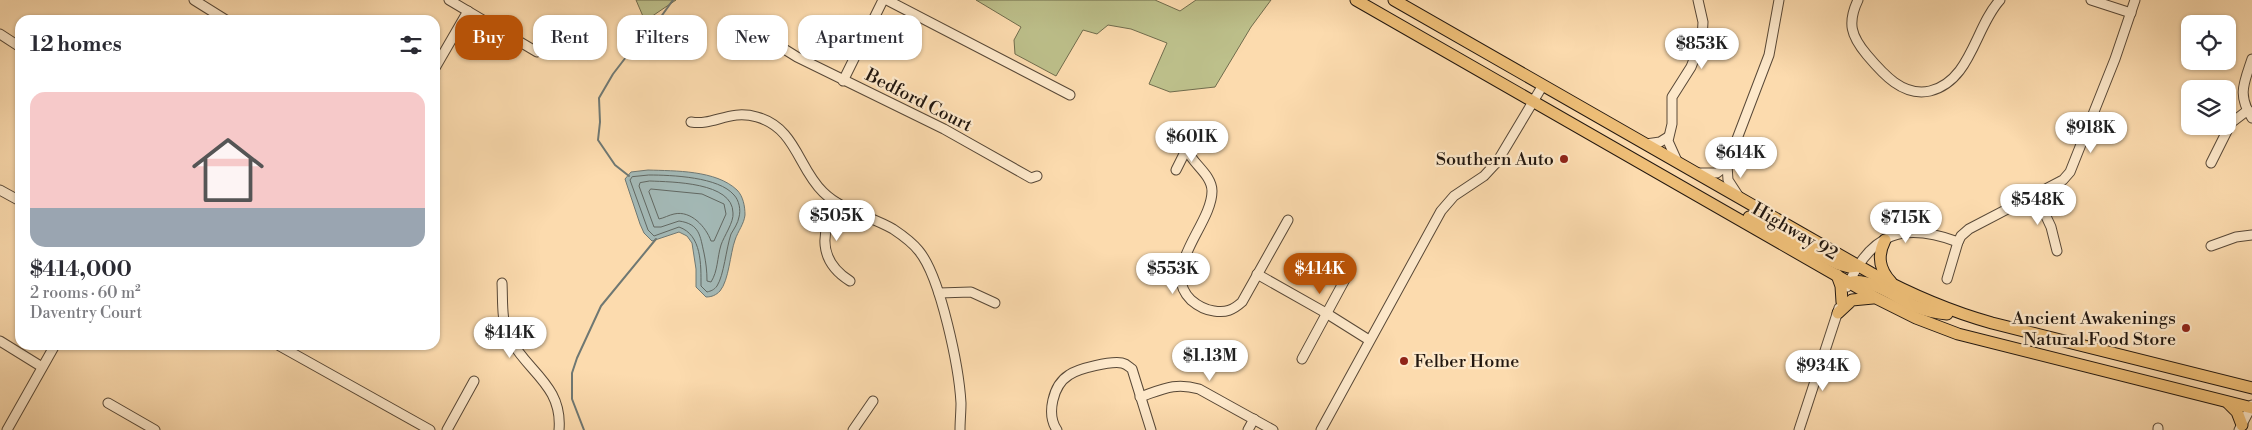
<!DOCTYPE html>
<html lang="en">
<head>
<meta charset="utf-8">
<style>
  body { margin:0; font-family:"Libre Bodoni",serif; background:#f2f2f3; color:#2b2b33; height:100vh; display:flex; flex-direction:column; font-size:19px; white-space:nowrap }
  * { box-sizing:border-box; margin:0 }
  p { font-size:16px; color:#7c7c81 }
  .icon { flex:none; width:28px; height:28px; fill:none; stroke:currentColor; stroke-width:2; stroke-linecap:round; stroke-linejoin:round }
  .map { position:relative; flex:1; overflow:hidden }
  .panel { position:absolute; left:15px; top:15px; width:425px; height:335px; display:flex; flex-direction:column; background:#fff; border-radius:15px; box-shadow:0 1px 4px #0004 }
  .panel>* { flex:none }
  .hud { position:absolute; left:455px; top:15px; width:475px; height:45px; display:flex; gap:10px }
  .controls { position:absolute; left:2181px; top:15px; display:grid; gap:10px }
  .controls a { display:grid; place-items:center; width:55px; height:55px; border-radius:10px; background:#fff; box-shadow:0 1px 4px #0004; font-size:25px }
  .price { position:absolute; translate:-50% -42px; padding:0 11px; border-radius:18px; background:#fff; color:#222; font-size:16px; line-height:32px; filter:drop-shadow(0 1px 2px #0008) }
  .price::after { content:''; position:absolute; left:50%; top:30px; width:15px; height:11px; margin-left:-8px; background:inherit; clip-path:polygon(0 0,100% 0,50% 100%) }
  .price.selected { background:#b45309; color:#fff }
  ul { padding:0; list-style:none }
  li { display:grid; align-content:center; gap:10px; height:265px; padding:0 15px }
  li+li { border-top:1px solid #e1e1e2 }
  li span { display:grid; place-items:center; height:155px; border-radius:15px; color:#555 }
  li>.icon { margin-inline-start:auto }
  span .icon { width:90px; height:90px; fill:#fffc; stroke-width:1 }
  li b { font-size:21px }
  h2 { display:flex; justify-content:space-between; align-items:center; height:60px; padding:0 15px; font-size:21px }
  .pill { padding:0 18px; border-radius:15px; background:#fff; box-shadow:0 1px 4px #0004; font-size:18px; line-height:45px }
  .pill.selected { background:#b45309; color:#fff }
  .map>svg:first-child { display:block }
</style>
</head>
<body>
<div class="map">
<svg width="2252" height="430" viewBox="0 0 2252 430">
  <rect width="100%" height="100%" fill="#fcdbae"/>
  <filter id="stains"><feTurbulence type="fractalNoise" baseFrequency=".004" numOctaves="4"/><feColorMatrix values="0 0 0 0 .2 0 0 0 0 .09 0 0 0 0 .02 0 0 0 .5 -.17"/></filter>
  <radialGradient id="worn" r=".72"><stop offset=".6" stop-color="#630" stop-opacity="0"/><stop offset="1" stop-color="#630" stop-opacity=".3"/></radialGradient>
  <g fill="#bdc08b" stroke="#706c4d">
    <polygon points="636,0 676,0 645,21"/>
    <polygon points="976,0 1155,0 1180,11 1196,0 1271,0 1251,27 1215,87 1170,92 1149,84 1167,43 1131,29 1108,25 1097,34 1083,30 1056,76 1015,54 1014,40 1021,27"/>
  </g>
  <path fill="#a3b8b5" stroke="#6f7873" d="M648 170C675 171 716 170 737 190 743 196 745 206 745 215 744 224 738 231 735 240 730 254 729 280 720 291 716 295 712 297 706 297L696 287V269L692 243 687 236 679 232 652 241 644 233 640 224 625 179 631 172Z"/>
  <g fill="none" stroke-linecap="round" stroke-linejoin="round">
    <g stroke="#626862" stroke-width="1">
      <path d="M649 175C672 175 719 177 734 195 739 200 741 210 739 217 738 223 734 229 731 234 726 249 724 275 717 286 714 290 711 291 707 292L701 286C701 265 702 235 679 227L654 236 648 230 630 180 632 177Z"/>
      <path d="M650 181C672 182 733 182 733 213 734 222 724 236 721 245 717 258 718 271 711 282L707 281C707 271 706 263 704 253 700 236 700 224 679 221L661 227H654L639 186 640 183Z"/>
      <path d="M651 189 702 194 724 204 726 214 714 241H711C706 227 691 210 674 214 669 215 664 218 659 219L649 192Z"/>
    </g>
    <g stroke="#6f7873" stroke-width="2">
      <polyline points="629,176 615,165 598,140 600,122 599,98 613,74 636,44 650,32 673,0"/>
      <polyline points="584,430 572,399 572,373 577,358 601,306 656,239"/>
    </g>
    <defs>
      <g id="minor">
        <polyline points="194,0 226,20"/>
        <polyline points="449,0 537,52"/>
        <polyline points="887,0 1070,95"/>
        <path d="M1858 0C1847 23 1851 36 1867 55 1883 74 1903 97 1930 91 1971 81 1975 27 2000 0"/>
        <polyline points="2091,0 2131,13"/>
        <polyline points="764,32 768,39 797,57 944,129 1031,178 1037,176"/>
        <polyline points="0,34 20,47"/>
        <path d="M2252 59C2244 83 2237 95 2252 118"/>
        <polyline points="435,68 468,11"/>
        <polyline points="843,81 883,0"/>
        <path d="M691 122C714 126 729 109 757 117 796 128 798 168 823 192 842 211 871 216 893 229 902 235 912 242 919 251 941 278 959 368 961 403 961 412 960 421 960 430"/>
        <path d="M1196 128C1194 133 1189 140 1188 145 1185 160 1212 172 1212 191 1212 225 1159 269 1191 300 1198 306 1205 310 1214 311 1226 313 1233 310 1242 302L1288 220"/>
        <polyline points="1646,144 1660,142 1668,137"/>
        <polyline points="1677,161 1668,141 1672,124 1672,97 1691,67 1702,39 1703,22 1698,0"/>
        <polyline points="2211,163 2231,123 2248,110"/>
        <polyline points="1727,165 1728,180 1739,197"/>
        <polyline points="1176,170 1188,146"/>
        <polyline points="1699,173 1717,173 1727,165 1769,55 1779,0"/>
        <polyline points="0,190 20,201"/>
        <polyline points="2036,195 2051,227 2057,251"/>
        <path d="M837 203C820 232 818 261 850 281"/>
        <polyline points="2211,246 2236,237 2252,235"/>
        <polyline points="1257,274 1326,313 1369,340"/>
        <polyline points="1947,279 1958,242 1961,236 1969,229 2063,180 2070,172 2115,59 2135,0"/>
        <path d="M502 283C503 301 501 320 509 337 526 371 563 385 559 430"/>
        <path d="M1847 287C1871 232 1904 222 1958 242"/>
        <polyline points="939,293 971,292 995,303"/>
        <polyline points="0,341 42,367"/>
        <polyline points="278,345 430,430"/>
        <polyline points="1302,359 1349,272"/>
        <path d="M1140 397C1163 389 1175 382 1199 389L1273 430"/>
        <polyline points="108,403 155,430"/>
        <polyline points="7,430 55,345"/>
        <polyline points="447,430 474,381"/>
        <polyline points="853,430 873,401"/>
        <path d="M1057 430C1046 414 1053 385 1069 375 1079 368 1111 361 1122 363 1127 364 1129 367 1132 369L1151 430"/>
        <polyline points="1248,430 1254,419"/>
        <polyline points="1321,430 1441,211 1454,196 1484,176 1497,162 1543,85"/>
        <polyline points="1799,430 1839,308"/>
        <polyline points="2158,430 2158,428"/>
        <polyline points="2239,430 2252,405"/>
      </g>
      <g id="major">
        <polyline points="1356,0 1876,298 1916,318 1958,334 2252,408"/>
        <path d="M1394 0 1871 273C1910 294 1949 311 1992 323L2252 388"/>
        <polyline points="1749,217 1838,264 1849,267 1858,266"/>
        <path d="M1885 240C1877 256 1879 269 1891 282"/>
        <polyline points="1837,275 1841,286 1842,302"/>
        <path d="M1849 283C1868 275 1899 300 1917 307 1927 311 1937 313 1947 314"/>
        <polyline points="1838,313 1852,300 1873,298"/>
        <polyline points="2228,403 2237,412 2242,425"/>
      </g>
    </defs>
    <use href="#minor" stroke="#584837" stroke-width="11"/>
    <use href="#major" stroke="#22170f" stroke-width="13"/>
    <use href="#minor" stroke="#fde8ca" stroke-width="9"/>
    <use href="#major" stroke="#eebe77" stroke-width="11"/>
  </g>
  <g fill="#8f2418" stroke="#fde8ca" stroke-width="2">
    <circle cx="1564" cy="159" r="5"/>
    <circle cx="2186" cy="328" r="5"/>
    <circle cx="1404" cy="361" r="5"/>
  </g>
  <g text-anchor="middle" stroke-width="4.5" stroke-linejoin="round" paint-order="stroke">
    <g font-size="18" fill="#22170f" stroke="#fde8ca">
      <text transform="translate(919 100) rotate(27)" y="6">Bedford Court</text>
      <text transform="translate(1795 231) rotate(30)" y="6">Highway 92</text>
    </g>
    <g font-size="18" fill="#22170f" stroke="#fde8ca" text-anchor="end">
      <text x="1554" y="165">Southern Auto</text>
      <text x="2176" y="324">Ancient Awakenings<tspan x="2176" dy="21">Natural Food Store</tspan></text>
      <text x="1414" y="367" text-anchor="start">Felber Home</text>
    </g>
  </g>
  <rect width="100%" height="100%" filter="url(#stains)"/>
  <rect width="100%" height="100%" fill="url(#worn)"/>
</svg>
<div class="controls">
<a><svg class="icon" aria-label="locate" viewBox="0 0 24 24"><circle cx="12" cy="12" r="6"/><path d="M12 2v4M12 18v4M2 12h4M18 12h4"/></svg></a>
<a><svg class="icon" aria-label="layers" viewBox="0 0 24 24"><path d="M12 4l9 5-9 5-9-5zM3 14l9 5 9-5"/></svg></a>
</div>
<b class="price" style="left:1702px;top:70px">$853K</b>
<b class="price" style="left:2091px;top:154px">$918K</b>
<b class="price" style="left:1192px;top:163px">$601K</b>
<b class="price" style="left:1741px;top:179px">$614K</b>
<b class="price" style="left:2038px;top:226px">$548K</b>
<b class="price" style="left:837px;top:242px">$505K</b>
<b class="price" style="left:1906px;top:244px">$715K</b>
<b class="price" style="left:1173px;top:295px">$553K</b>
<b class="price selected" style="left:1320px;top:295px">$414K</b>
<b class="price" style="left:510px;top:359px">$414K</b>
<b class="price" style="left:1210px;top:382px">$1.13M</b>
<b class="price" style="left:1823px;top:392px">$934K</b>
<div class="hud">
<a class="pill selected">Buy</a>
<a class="pill">Rent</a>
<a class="pill">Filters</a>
<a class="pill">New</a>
<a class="pill">Apartment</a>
</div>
<section class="panel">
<h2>12 homes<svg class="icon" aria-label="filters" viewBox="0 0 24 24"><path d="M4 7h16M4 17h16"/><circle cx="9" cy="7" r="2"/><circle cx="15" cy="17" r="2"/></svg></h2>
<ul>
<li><span style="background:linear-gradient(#f6c9c9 75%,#9aa5b1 0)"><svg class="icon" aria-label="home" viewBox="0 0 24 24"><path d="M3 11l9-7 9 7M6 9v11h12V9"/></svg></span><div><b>$414,000</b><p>2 rooms · 60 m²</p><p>Daventry Court</p></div></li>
</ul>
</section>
</div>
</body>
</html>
